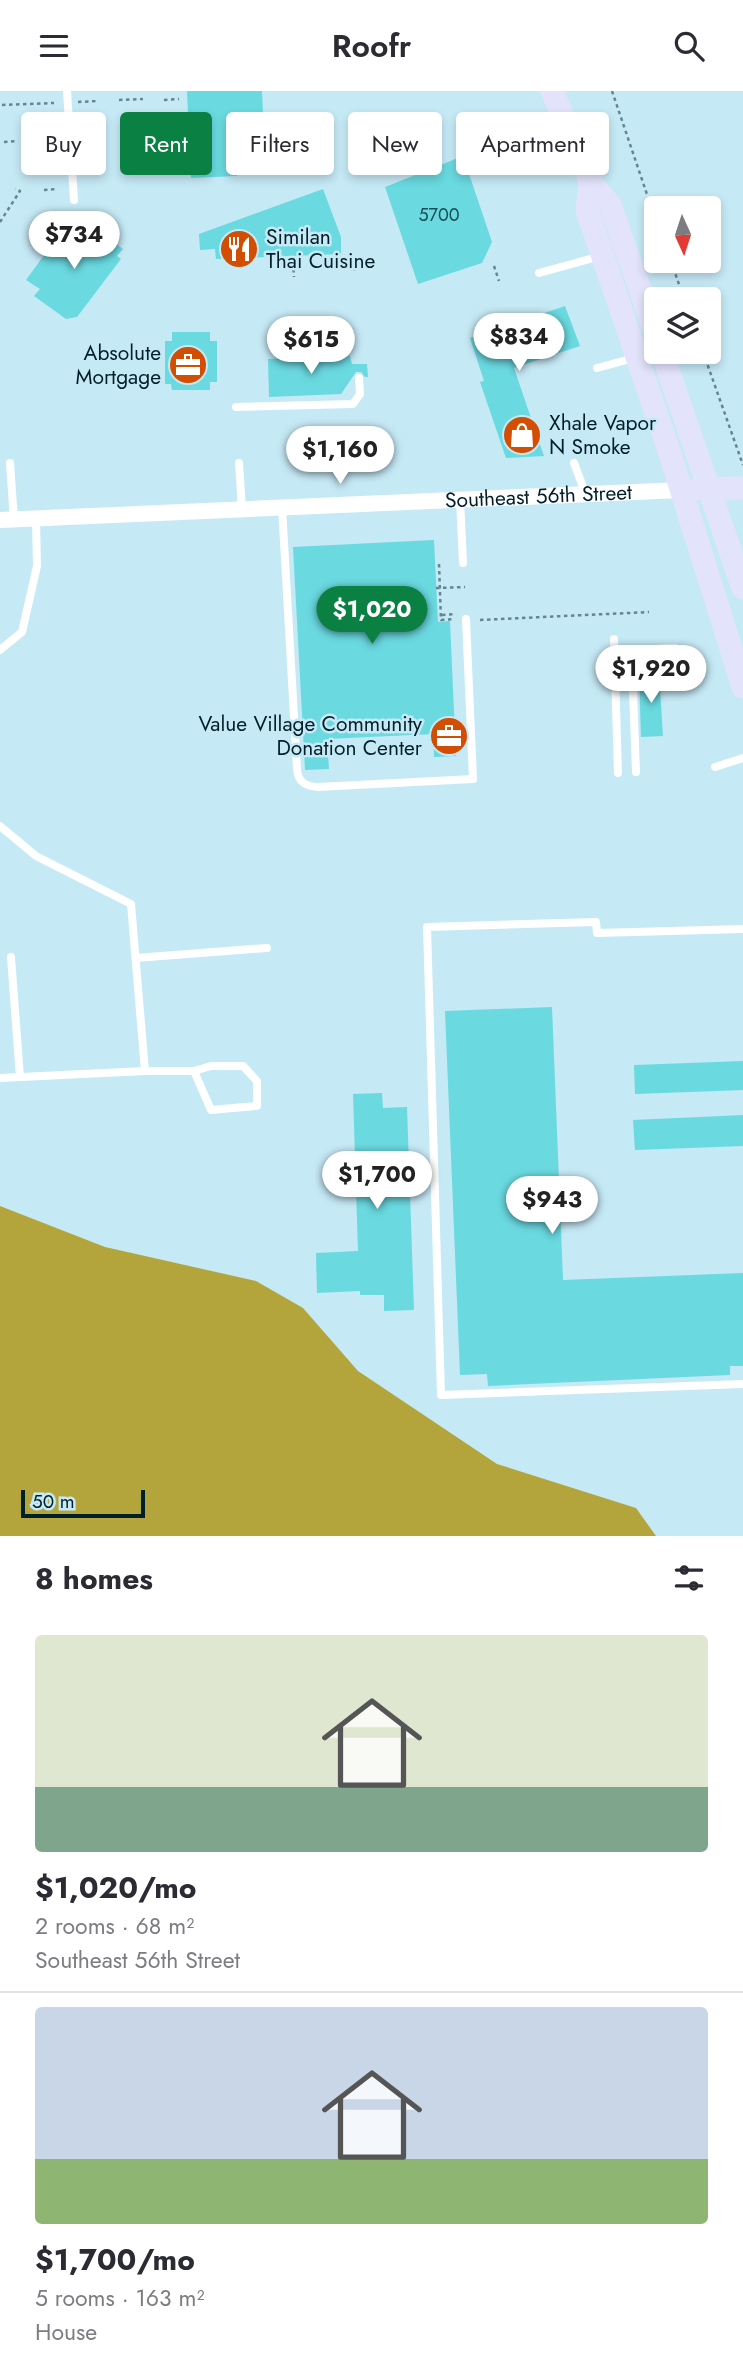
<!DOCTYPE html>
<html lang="en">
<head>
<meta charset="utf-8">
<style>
  body { margin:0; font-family:Jost,sans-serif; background:#f7f7f7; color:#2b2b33; height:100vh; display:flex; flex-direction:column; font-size:26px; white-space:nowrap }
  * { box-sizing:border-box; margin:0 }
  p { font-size:23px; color:#7c7c81 }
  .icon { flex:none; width:38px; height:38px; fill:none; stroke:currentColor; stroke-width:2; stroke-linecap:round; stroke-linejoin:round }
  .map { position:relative; height:1445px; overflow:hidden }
  .sheet { display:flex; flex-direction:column; background:#fff; flex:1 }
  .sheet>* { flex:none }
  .banner { position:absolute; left:21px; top:21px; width:702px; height:63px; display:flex; gap:14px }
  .needle { width:46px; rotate:177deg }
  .buttons { position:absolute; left:644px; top:105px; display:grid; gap:14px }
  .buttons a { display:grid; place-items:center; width:77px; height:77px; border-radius:7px; background:#fff; box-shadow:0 4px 10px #0003; font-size:35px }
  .scale { position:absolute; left:21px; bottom:18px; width:124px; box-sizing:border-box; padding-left:7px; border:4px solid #001f29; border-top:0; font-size:19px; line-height:24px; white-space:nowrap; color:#001f29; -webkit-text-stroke:5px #c6e9f6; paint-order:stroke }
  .price { position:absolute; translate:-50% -60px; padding:0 16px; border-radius:24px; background:#fff; color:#222; font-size:23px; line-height:46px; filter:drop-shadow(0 2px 4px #0008) }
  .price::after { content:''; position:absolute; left:50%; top:42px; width:21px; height:16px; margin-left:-10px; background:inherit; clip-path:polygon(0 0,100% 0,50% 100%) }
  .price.selected { background:#0b8043; color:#fff }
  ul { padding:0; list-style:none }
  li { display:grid; align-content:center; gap:14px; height:371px; padding:0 35px }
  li+li { border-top:2px solid #e1e1e2 }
  li span { display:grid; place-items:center; height:217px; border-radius:7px; color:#555 }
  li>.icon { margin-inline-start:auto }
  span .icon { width:126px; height:126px; fill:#fffc; stroke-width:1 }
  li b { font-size:30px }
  h2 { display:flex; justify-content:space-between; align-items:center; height:84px; padding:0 35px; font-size:30px }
  .pill { padding:0 24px; border-radius:7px; background:#fff; box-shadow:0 4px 10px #0003; font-size:24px; line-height:63px }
  .pill.selected { background:#0b8043; color:#fff }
  header { display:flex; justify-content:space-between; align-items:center; height:91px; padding:0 35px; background:#fff; font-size:32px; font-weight:600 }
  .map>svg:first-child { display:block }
</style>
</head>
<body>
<header><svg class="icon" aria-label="menu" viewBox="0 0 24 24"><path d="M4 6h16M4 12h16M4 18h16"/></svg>Roofr<svg class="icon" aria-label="search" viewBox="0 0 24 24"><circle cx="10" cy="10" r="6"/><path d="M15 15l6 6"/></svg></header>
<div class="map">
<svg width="743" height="1445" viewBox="0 0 743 1445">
  <rect width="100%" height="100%" fill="#c6e9f6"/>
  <polygon fill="#b3a53c" points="0,1115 105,1156 256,1190 303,1217 358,1280 497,1373 636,1417 656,1445 0,1445"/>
  <g fill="#6ad9e0">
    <polygon points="187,0 262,0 265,65 236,66 237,85 191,87"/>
    <polygon points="463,65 492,151 482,172 418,193 385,96"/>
    <polygon points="323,98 341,146 341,163 216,168 215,158 200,159 199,143"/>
    <polygon points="86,135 95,137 123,158 117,165 121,168 77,226 66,228 34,205 40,198 26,189 58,145 78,145"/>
    <polygon points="565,215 580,255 514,277 544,365 506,367 480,291 484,290 470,247"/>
    <polygon points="172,241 210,241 210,250 217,250 217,291 210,291 210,299 172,299 171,293 165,293 165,250 172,250"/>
    <polygon points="350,265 352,273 367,273 368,286 365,286 361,281 356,281 341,303 269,306 268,268"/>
    <polygon points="434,449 438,531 450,530 456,665 434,666 433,643 327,648 329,678 305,679 293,456"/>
    <polygon points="659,582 663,645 641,646 639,583"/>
    <polygon points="552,916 563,1189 743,1182 743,1275 730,1275 730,1284 488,1295 487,1283 460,1284 445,920"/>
    <polygon points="743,970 743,999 635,1003 634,974"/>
    <polygon points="382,1002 383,1017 407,1016 414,1219 384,1220 384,1204 360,1204 360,1200 317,1202 316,1162 358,1160 353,1003"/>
    <polygon points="743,1024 743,1055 635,1059 633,1029"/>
  </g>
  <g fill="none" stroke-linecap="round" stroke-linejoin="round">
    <g stroke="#658691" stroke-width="2.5" stroke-dasharray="3.5 3.5" stroke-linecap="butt">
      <polyline points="612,0 656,130"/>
      <polyline points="119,9 143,8"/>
      <polyline points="164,9 179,8"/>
      <polyline points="78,11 98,10"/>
      <polyline points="2,14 54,12"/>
      <polyline points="165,33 180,32"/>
      <polyline points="4,51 18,50"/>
      <polyline points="44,99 56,98"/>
      <polyline points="0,131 20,100 15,98"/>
      <polyline points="66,145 66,138"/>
      <polyline points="354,169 355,183"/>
      <polyline points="671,170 684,208"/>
      <polyline points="293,171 294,186"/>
      <polyline points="494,175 499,190"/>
      <polyline points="305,249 306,264"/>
      <polyline points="703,261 743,374"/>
      <polyline points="439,473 441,529 455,528"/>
      <polyline points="436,497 465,496"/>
      <polyline points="442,524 456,523"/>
      <polyline points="480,529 649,521"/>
    </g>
    <g stroke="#fff" stroke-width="8">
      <polyline points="67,0 74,109"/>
      <polyline points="539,182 601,165"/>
      <polyline points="597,277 634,267"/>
      <polyline points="236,316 353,313 360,303 359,287"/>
      <polyline points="10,372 14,429"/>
      <polyline points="239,372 242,418"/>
      <polyline points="574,372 586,404"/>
      <polyline points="460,409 463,472"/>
      <path d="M282 416 297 678C298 692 306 695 318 696L473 688 466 528"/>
      <polyline points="614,548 618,682"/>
      <polyline points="0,559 22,541 37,475 36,428"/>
      <polyline points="715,676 743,667"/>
      <path d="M636 681 632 572C641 556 658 558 675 557"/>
      <polyline points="0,735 36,765 131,813 145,980"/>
      <polyline points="743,838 597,842 596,831 427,836 441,1304 743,1293"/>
      <polyline points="11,866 20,986"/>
      <polyline points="136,867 267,857"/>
      <polyline points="0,987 145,980 194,980 211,975 243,975 257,990 257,1015 211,1019 194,980"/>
    </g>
    <path stroke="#fff" stroke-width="16" id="s1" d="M0 429 681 399"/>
    <g stroke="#e3e4fc" stroke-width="23">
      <polyline points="552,0 590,90 610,114 656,244"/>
      <polyline points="590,90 587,119 671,366 743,596"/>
      <polyline points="662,261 743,497"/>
      <polyline points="698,398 743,397"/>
    </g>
  </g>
  <defs>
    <symbol id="restaurant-disc" viewBox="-11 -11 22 22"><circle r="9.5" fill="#d24e03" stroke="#c6e9f6"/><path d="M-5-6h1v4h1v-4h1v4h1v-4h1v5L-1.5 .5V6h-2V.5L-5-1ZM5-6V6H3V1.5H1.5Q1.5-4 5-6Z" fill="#fff"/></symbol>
    <symbol id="office-disc" viewBox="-11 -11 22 22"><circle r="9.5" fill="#d24e03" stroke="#c6e9f6"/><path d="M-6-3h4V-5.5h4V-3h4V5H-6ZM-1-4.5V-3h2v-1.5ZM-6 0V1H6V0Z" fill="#fff"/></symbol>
    <symbol id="shop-disc" viewBox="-11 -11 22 22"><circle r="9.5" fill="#d24e03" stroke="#c6e9f6"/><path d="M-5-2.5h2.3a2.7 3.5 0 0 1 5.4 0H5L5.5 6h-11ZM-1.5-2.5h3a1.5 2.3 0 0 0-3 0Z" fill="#fff"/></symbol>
  </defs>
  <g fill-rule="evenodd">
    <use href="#restaurant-disc" x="217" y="136" width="44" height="44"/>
    <use href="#office-disc" x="166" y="252" width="44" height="44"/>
    <use href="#shop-disc" x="500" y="322" width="44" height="44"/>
    <use href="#office-disc" x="427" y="623" width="44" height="44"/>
  </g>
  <g text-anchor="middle" stroke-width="5" stroke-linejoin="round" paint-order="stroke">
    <g font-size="18" fill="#1a4e57">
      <text x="439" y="130">5700</text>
    </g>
    <g font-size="21" fill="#001f29" stroke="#c6e9f6" text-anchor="start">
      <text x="266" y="153">Similan<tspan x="266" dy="24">Thai Cuisine</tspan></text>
      <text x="161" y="269" text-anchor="end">Absolute<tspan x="161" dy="24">Mortgage</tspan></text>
      <text x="549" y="339">Xhale Vapor<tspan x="549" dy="24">N Smoke</tspan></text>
      <text x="422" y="640" text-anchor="end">Value Village Community<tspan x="422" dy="24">Donation Center</tspan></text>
    </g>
    <g font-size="21" fill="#001f29" stroke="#c6e9f6">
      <text dy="7" stroke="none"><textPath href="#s1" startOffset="539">Southeast 56th Street</textPath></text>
    </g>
  </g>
</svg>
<div class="buttons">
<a><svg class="needle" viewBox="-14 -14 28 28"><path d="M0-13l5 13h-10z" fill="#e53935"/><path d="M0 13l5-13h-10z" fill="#7c7c81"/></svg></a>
<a><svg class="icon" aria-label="layers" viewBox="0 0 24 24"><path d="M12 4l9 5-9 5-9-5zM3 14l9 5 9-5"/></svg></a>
</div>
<div class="scale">50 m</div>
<b class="price" style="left:74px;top:180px">$734</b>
<b class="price" style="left:519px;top:282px">$834</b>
<b class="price" style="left:311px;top:285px">$615</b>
<b class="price" style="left:340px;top:395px">$1,160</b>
<b class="price selected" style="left:372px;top:555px">$1,020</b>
<b class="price" style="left:651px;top:614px">$1,920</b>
<b class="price" style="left:377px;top:1120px">$1,700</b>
<b class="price" style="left:552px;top:1145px">$943</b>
<div class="banner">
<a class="pill">Buy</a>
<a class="pill selected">Rent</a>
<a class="pill">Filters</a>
<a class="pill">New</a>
<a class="pill">Apartment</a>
</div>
</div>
<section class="sheet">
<h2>8 homes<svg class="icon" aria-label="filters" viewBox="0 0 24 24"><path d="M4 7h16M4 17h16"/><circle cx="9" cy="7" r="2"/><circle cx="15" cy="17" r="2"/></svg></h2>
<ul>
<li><span style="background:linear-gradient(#dfe7d0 70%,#7fa58c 0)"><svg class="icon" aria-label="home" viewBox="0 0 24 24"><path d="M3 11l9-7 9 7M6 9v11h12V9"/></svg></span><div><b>$1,020/mo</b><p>2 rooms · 68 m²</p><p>Southeast 56th Street</p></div></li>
<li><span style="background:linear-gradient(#c9d6e8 70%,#8fb573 0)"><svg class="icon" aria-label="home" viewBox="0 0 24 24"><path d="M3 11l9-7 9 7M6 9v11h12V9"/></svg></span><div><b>$1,700/mo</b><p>5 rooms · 163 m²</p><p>House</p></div></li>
</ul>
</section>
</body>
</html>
